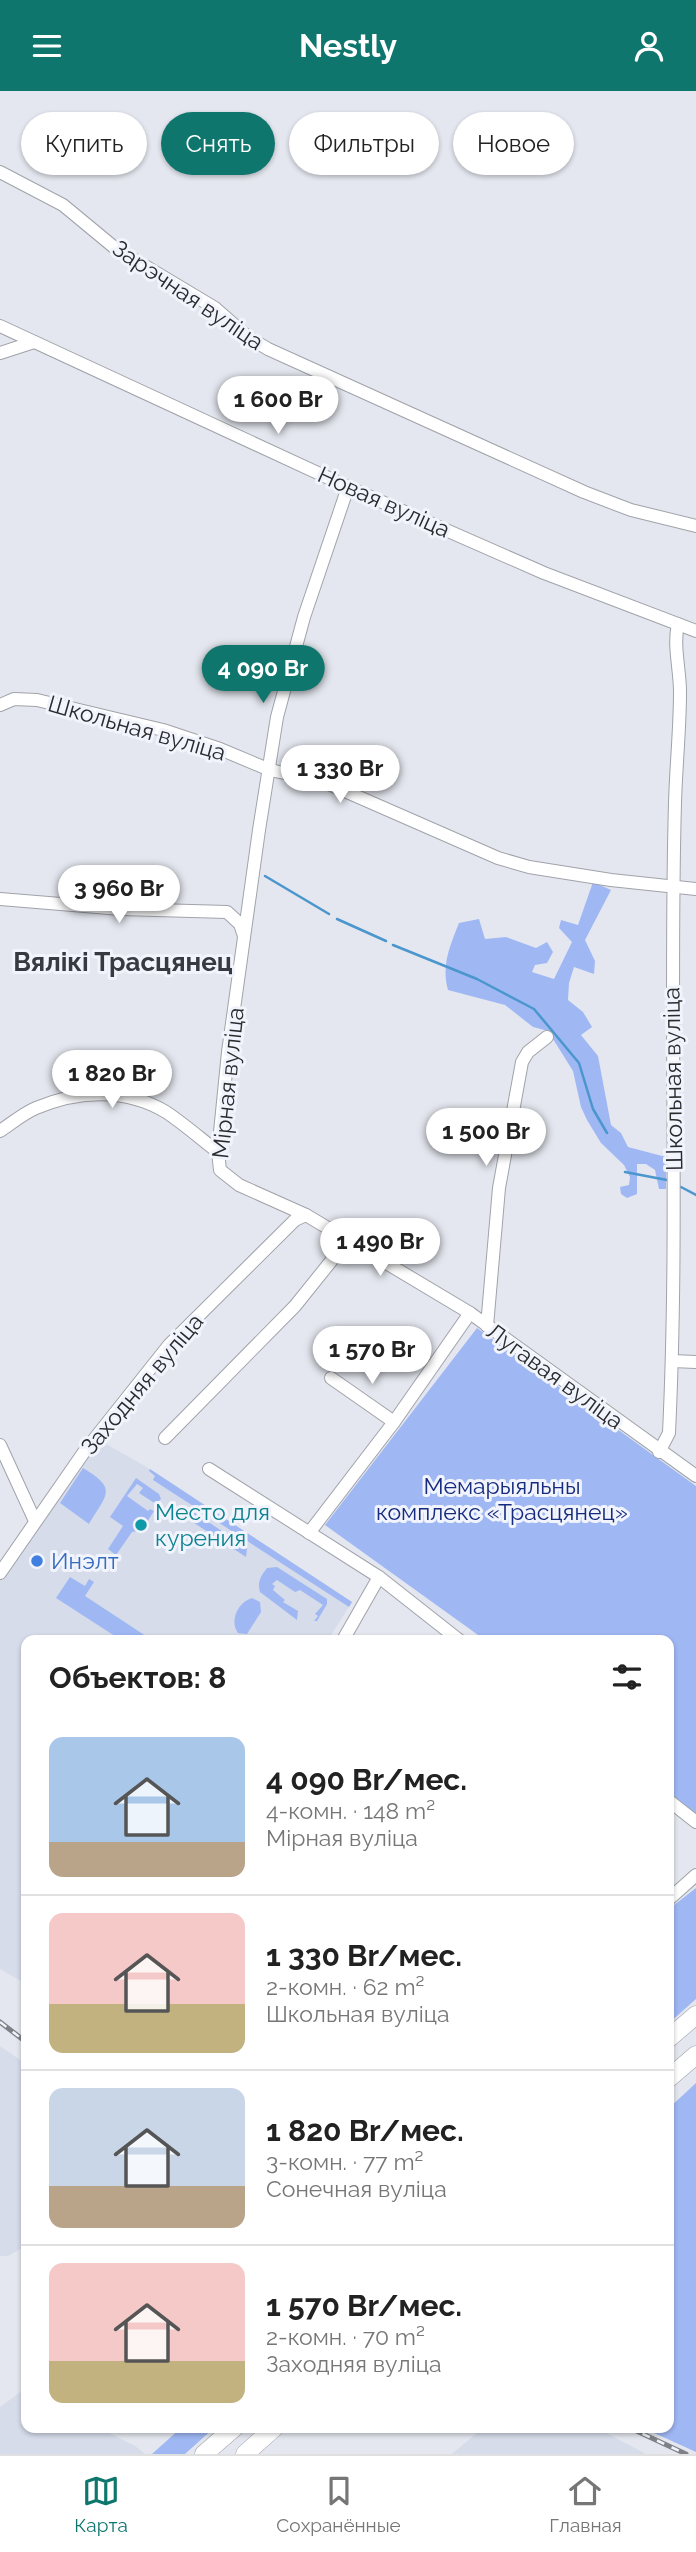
<!DOCTYPE html>
<html lang="ru">
<head>
<meta charset="utf-8">
<style>
  body { margin:0; font-family:Raleway,sans-serif; background:#f6f6f6; color:#222; height:100vh; display:flex; flex-direction:column; font-size:26px; white-space:nowrap }
  * { box-sizing:border-box; margin:0 }
  p { font-size:23px; color:#767676 }
  .icon { flex:none; width:38px; height:38px; fill:none; stroke:currentColor; stroke-width:2; stroke-linecap:round; stroke-linejoin:round }
  .map { position:relative; flex:1; overflow:hidden }
  .side { position:absolute; left:21px; top:1544px; width:653px; height:798px; display:flex; flex-direction:column; background:#fff; border-radius:14px; box-shadow:0 2px 5px #0004 }
  .side>* { flex:none }
  .top-card { position:absolute; left:21px; top:21px; width:654px; height:63px; display:flex; gap:14px }
  .price { position:absolute; translate:-50% -60px; padding:0 16px; border-radius:24px; background:#fff; color:#222; font-size:23px; line-height:46px; filter:drop-shadow(0 2px 4px #0008) }
  .price::after { content:''; position:absolute; left:50%; top:42px; width:21px; height:16px; margin-left:-10px; background:inherit; clip-path:polygon(0 0,100% 0,50% 100%) }
  .price.on { background:#0f766e; color:#fff }
  ul { padding:0; list-style:none }
  li { display:flex; align-items:center; gap:21px; height:175px; padding:0 28px }
  li+li { border-top:2px solid #e0e0e0 }
  li span { display:grid; place-items:center; flex:none; width:196px; height:140px; border-radius:14px; color:#555 }
  li>.icon { margin-inline-start:auto }
  span .icon { width:84px; height:84px; fill:#fffc; stroke-width:1 }
  li b { font-size:30px }
  h2 { display:flex; justify-content:space-between; align-items:center; height:84px; padding:0 28px; font-size:30px }
  .pill { padding:0 24px; border-radius:32px; background:#fff; box-shadow:0 2px 5px #0004; font-size:24px; line-height:63px }
  .pill.on { background:#0f766e; color:#fff }
  header { display:flex; justify-content:space-between; align-items:center; height:91px; padding:0 28px; background:#0f766e; color:#fff; font-size:32px; font-weight:700 }
  .dock { display:flex; justify-content:space-around; align-items:center; height:98px; border-top:2px solid #e0e0e0; background:#fff; font-size:19px; color:#767676 }
  .dock a { display:grid; justify-items:center; gap:4px }
  .dock .on { color:#0f766e }
  .map>svg:first-child { display:block }
</style>
</head>
<body>
<header><svg class="icon" aria-label="menu" viewBox="0 0 24 24"><path d="M4 6h16M4 12h16M4 18h16"/></svg>Nestly<svg class="icon" aria-label="person" viewBox="0 0 24 24"><circle cx="12" cy="8" r="4"/><path d="M4 21q1-7 8-7t8 7"/></svg></header>
<div class="map">
<svg width="696" height="2363" viewBox="0 0 696 2363">
  <rect width="100%" height="100%" fill="#e4e7ef"/>
  <g fill="#d6dcea">
    <polygon points="90,1344 145,1375 352,1511 328,1549 26,1549 26,1893 0,1878 0,1473"/>
    <polygon points="0,1955 26,1973 26,2155 8,2165 0,2165"/>
    <polygon points="22,2300 26,2302 26,2336 97,2336 135,2355 145,2363 0,2363 0,2316"/>
    <polygon points="484,2336 595,2336 646,2363 452,2363"/>
  </g>
  <g fill="#9fb8f4">
    <path d="M593 791 611 799 585 849 595 870 594 883 574 876 569 892 568 909 583 921 592 936 581 944 598 965 611 1034 621 1042 628 1056 666 1066V1098H659L655 1079 646 1073H637V1103L627 1107 621 1103 620 1096 629 1094 630 1086 624 1074 601 1052 587 1029 581 1016 573 980 548 940 533 936 505 914 448 899C441 874 450 855 459 832L479 828 485 848 506 846 536 857 547 851 553 861 547 872 535 874 532 881 554 888 572 851 559 837 561 829 578 834Z"/>
    <polygon points="477,1237 696,1395 696,1727 669,1703 668,1549 485,1549 325,1434"/>
    <path d="M83 1377C118 1398 107 1403 89 1433L60 1412Z"/>
    <polygon points="150,1378 352,1511 349,1516 153,1389 155,1385 149,1380"/>
    <polygon points="136,1387 159,1403 161,1408 156,1413 139,1402 143,1397 137,1393 127,1405 148,1420 150,1418 154,1420 142,1439 132,1441 116,1464 108,1458 123,1435 110,1426"/>
    <polygon points="189,1418 247,1457 246,1466 185,1426 180,1432 179,1429 182,1421"/>
    <path d="M277 1476 327 1508V1513L317 1530H314L318 1525 315 1523 323 1514 300 1499 295 1501 277 1489 272 1493 275 1495 273 1499 285 1509 283 1511 298 1520 297 1529 260 1501C257 1490 261 1485 267 1477Z"/>
    <polygon points="70,1486 85,1495 89,1488 94,1491 85,1505 152,1549 121,1549 56,1507"/>
    <path d="M252 1507 260 1511 261 1521 247 1543 238 1542C229 1530 238 1511 252 1507Z"/>
    <polygon points="696,1797 696,1908 669,1932 669,1818"/>
    <polygon points="696,1992 696,2361 641,2336 668,2336 669,2017"/>
    <polygon points="182,2336 215,2336 185,2363 152,2363"/>
  </g>
  <g fill="none" stroke-linecap="round" stroke-linejoin="round">
    <g stroke="#4a96cd" stroke-width="2.5">
      <polyline points="265,785 329,823"/>
      <polyline points="337,828 386,850"/>
      <polyline points="393,854 477,888 534,918 579,972 593,1018 607,1042"/>
      <polyline points="625,1081 667,1089"/>
      <polyline points="681,1096 696,1104"/>
    </g>
    <defs>
      <g id="minor">
        <polyline points="0,81 63,114 115,157 215,217 248,246 268,258 584,401 631,419 696,435"/>
        <polyline points="0,235 348,396 544,482 696,540"/>
        <polyline points="0,262 34,251"/>
        <polyline points="348,396 304,526 277,626 259,739 228,961 218,1061 220,1079 239,1094 306,1124 470,1222 696,1385"/>
        <polyline points="0,614 14,608 37,609 163,639 220,658 270,679 322,690 498,767 529,776 611,789 696,798"/>
        <polyline points="0,808 121,818 227,821 240,833 244,845"/>
        <path d="M0 1040C12 1032 24 1022 36 1017 79 999 126 997 166 1021 184 1033 201 1048 218 1061"/>
        <polyline points="487,1235 499,1097 522,971 528,961 547,946"/>
        <polyline points="672,1270 696,1271"/>
        <polyline points="331,1287 394,1331"/>
        <polyline points="165,1347 295,1215 348,1149"/>
        <polyline points="0,1354 35,1430"/>
        <path d="M659 1361 669 1342C679 1132 669 922 675 712 676 675 680 638 680 601 680 578 673 555 678 533"/>
        <polyline points="209,1378 379,1486 459,1549"/>
        <polyline points="309,1442 394,1331 470,1222"/>
        <polyline points="0,1482 84,1361 169,1254 295,1129 306,1124"/>
        <polyline points="343,1549 379,1486"/>
        <polyline points="668,1709 696,1731"/>
        <polyline points="668,1809 696,1784"/>
      </g>
      <g id="highway">
        <polyline points="668,1948 696,1924"/>
        <polyline points="668,1988 696,1964"/>
        <polyline points="204,2363 235,2336"/>
        <polyline points="245,2363 275,2336"/>
      </g>
    </defs>
    <use href="#minor" stroke="#a0a3aa" stroke-width="14"/>
    <use href="#highway" stroke="#a0a3aa" stroke-width="19"/>
    <use href="#minor" stroke="#fff" stroke-width="12"/>
    <use href="#highway" stroke="#fff" stroke-width="18"/>
    <defs>
      <g id="rail">
        <polyline points="0,1931 26,1951"/>
        <polyline points="628,2336 686,2363"/>
      </g>
    </defs>
    <use href="#rail" stroke="#7e8185" stroke-width="5"/>
    <use href="#rail" stroke="#f1f4fc" stroke-width="2.5" stroke-dasharray="8" stroke-linecap="butt"/>
  </g>
  <circle fill="#0f9aa8" stroke="#f1f4fc" stroke-width="2.5" cx="141" cy="1434" r="7"/>
  <circle fill="#3f7fe0" stroke="#f1f4fc" stroke-width="2.5" cx="37" cy="1470" r="7"/>
  <g text-anchor="middle" stroke-width="6" stroke-linejoin="round" paint-order="stroke">
    <g font-size="23" fill="#292b2d" stroke="#f1f4fc">
      <text transform="translate(188 204) rotate(34)" y="8">Зарэчная вуліца</text>
      <text transform="translate(384 411) rotate(24)" y="8">Новая вуліца</text>
      <text transform="translate(137 637) rotate(16)" y="8">Школьная вуліца</text>
      <text transform="translate(673 988) rotate(-91)" y="8">Школьная вуліца</text>
      <text transform="translate(228 992) rotate(-84)" y="8">Мірная вуліца</text>
      <text transform="translate(555 1285) rotate(36)" y="8">Лугавая вуліца</text>
      <text transform="translate(142 1293) rotate(-50)" y="8">Заходняя вуліца</text>
    </g>
    <g font-size="23" fill="#162b7e" stroke="#f1f4fc">
      <text x="502" y="1403">Мемарыяльны<tspan x="502" dy="26">комплекс «Трасцянец»</tspan></text>
    </g>
    <g font-size="23" fill="#0d838f" stroke="#f1f4fc" text-anchor="start">
      <text x="155" y="1429">Место для<tspan x="155" dy="26">курения</tspan></text>
    </g>
    <g font-size="23" fill="#366cbe" stroke="#f1f4fc" text-anchor="start">
      <text x="51" y="1478">Инэлт</text>
    </g>
    <g font-size="26" font-weight="bold" fill="#373a40" stroke="#f1f4fc">
      <text x="123" y="880">Вялікі Трасцянец</text>
    </g>
  </g>
</svg>
<b class="price" style="left:278px;top:345px">1 600 Br</b>
<b class="price on" style="left:263px;top:614px">4 090 Br</b>
<b class="price" style="left:340px;top:714px">1 330 Br</b>
<b class="price" style="left:119px;top:834px">3 960 Br</b>
<b class="price" style="left:112px;top:1019px">1 820 Br</b>
<b class="price" style="left:486px;top:1077px">1 500 Br</b>
<b class="price" style="left:380px;top:1187px">1 490 Br</b>
<b class="price" style="left:372px;top:1295px">1 570 Br</b>
<div class="top-card">
<a class="pill">Купить</a>
<a class="pill on">Снять</a>
<a class="pill">Фильтры</a>
<a class="pill">Новое</a>
</div>
<section class="side">
<h2>Объектов: 8<svg class="icon" aria-label="filters" viewBox="0 0 24 24"><path d="M4 7h16M4 17h16"/><circle cx="9" cy="7" r="2"/><circle cx="15" cy="17" r="2"/></svg></h2>
<ul>
<li><span style="background:linear-gradient(#a9c7e8 75%,#b9a48a 0)"><svg class="icon" aria-label="home" viewBox="0 0 24 24"><path d="M3 11l9-7 9 7M6 9v11h12V9"/></svg></span><div><b>4 090 Br/мес.</b><p>4-комн. · 148 m²</p><p>Мірная вуліца</p></div></li>
<li><span style="background:linear-gradient(#f6c9c9 65%,#c2b280 0)"><svg class="icon" aria-label="home" viewBox="0 0 24 24"><path d="M3 11l9-7 9 7M6 9v11h12V9"/></svg></span><div><b>1 330 Br/мес.</b><p>2-комн. · 62 m²</p><p>Школьная вуліца</p></div></li>
<li><span style="background:linear-gradient(#c9d6e8 70%,#b9a48a 0)"><svg class="icon" aria-label="home" viewBox="0 0 24 24"><path d="M3 11l9-7 9 7M6 9v11h12V9"/></svg></span><div><b>1 820 Br/мес.</b><p>3-комн. · 77 m²</p><p>Сонечная вуліца</p></div></li>
<li><span style="background:linear-gradient(#f6c9c9 70%,#c2b280 0)"><svg class="icon" aria-label="home" viewBox="0 0 24 24"><path d="M3 11l9-7 9 7M6 9v11h12V9"/></svg></span><div><b>1 570 Br/мес.</b><p>2-комн. · 70 m²</p><p>Заходняя вуліца</p></div></li>
</ul>
</section>
</div>
<nav class="dock">
<a class="on"><svg class="icon" aria-label="map" viewBox="0 0 24 24"><path d="M3 6l6-2 6 2 6-2v14l-6 2-6-2-6 2zM9 4v14M15 6v14"/></svg>Карта</a>
<a><svg class="icon" aria-label="saved" viewBox="0 0 24 24"><path d="M7 4h10v16l-5-4-5 4z"/></svg>Сохранённые</a>
<a><svg class="icon" aria-label="home" viewBox="0 0 24 24"><path d="M3 11l9-7 9 7M6 9v11h12V9"/></svg>Главная</a>
</nav>
</body>
</html>
